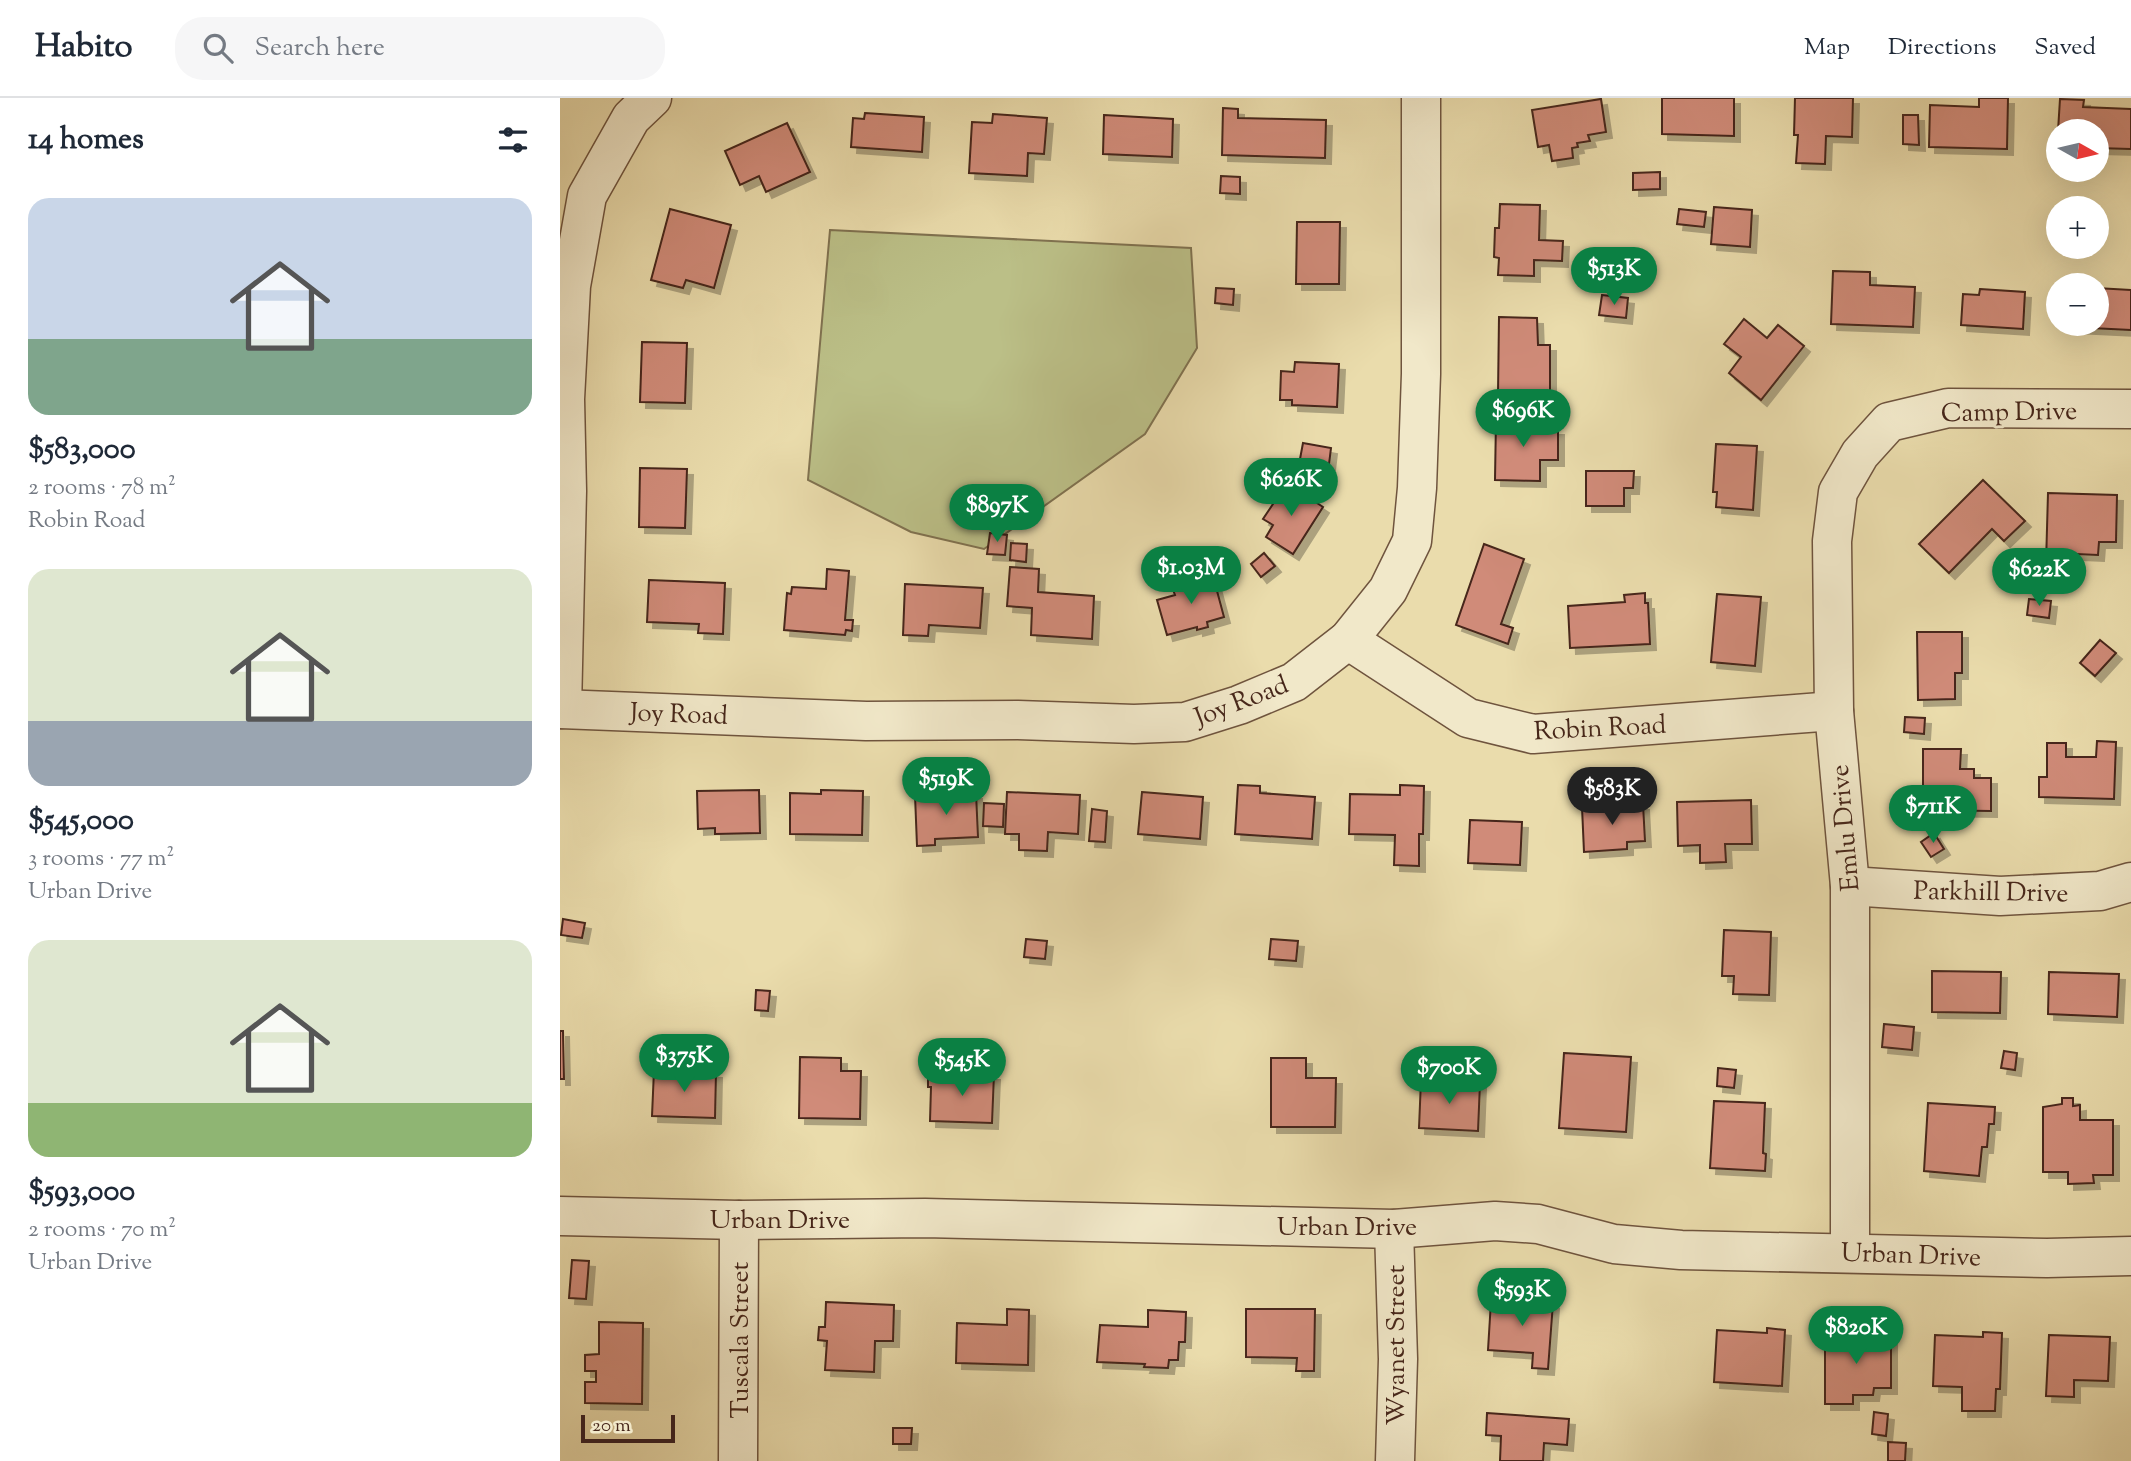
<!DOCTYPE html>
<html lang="en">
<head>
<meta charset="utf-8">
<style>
  body { margin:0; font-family:"Sorts Mill Goudy",serif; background:#f6f6f7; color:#1f2937; height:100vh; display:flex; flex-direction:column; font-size:26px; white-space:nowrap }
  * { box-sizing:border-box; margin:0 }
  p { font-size:23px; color:#747a83 }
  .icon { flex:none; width:38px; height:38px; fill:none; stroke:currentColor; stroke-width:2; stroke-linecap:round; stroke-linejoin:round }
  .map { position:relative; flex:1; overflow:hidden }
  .drawer { display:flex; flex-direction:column; background:#fff; width:560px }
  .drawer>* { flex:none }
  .needle { width:46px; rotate:98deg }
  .controls { position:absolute; left:1486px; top:21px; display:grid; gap:14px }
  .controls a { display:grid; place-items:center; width:63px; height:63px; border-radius:50%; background:#fff; box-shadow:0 7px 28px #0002; font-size:35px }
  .scale { position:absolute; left:21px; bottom:18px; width:94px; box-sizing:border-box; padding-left:7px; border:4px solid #46261a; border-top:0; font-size:19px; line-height:24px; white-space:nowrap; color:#46261a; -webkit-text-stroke:5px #f1e8c9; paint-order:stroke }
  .price { position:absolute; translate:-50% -60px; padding:0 16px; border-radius:24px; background:#0b8043; color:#fff; font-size:23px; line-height:46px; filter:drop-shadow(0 2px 4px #0008) }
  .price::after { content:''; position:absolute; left:50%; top:42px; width:21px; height:16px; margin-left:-10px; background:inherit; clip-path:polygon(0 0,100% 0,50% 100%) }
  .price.active { background:#222; color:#fff }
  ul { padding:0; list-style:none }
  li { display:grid; align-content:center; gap:14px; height:371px; padding:0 28px }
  li span { display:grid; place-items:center; height:217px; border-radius:21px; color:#555 }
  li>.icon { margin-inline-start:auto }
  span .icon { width:126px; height:126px; fill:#fffc; stroke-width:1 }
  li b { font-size:30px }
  h2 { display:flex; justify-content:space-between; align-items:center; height:84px; padding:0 28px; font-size:30px }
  header { display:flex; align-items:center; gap:42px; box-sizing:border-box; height:98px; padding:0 35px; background:#fff; border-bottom:2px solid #e0e1e3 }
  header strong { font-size:33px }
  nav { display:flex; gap:38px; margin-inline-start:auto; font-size:24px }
  .search { width:490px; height:63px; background:#f6f6f7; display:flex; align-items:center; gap:18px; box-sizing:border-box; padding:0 24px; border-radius:28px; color:#747a83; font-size:26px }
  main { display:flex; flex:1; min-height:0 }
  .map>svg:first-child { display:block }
</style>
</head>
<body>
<header>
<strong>Habito</strong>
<div class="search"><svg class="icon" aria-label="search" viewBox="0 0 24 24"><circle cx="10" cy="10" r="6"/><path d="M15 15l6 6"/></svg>Search here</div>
<nav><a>Map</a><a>Directions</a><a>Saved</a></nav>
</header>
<main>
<section class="drawer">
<h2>14 homes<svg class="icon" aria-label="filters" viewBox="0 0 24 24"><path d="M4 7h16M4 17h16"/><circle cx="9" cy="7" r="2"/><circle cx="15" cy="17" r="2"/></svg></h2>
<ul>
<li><span style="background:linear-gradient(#c9d6e8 65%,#7fa58c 0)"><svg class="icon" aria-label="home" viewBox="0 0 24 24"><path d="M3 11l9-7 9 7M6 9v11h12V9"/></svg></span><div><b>$583,000</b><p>2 rooms · 78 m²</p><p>Robin Road</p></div></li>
<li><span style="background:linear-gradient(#dfe7d0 70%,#9aa5b1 0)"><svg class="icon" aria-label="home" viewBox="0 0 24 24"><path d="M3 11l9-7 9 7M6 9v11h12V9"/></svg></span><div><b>$545,000</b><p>3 rooms · 77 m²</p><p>Urban Drive</p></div></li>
<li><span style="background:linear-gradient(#dfe7d0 75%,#8fb573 0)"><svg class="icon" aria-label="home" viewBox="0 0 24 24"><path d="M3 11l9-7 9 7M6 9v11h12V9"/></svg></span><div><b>$593,000</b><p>2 rooms · 70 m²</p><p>Urban Drive</p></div></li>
</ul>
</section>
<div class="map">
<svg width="1571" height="1363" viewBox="0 0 1571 1363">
  <defs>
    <filter id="shadow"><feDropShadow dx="6" dy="6" stdDeviation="0" flood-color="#0004"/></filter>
  </defs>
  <rect width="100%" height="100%" fill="#eadcac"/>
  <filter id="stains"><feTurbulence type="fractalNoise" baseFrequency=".00286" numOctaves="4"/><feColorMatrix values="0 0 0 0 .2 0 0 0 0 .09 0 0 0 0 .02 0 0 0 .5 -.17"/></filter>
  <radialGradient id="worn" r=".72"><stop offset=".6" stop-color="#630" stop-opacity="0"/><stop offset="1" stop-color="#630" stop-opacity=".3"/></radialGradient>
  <polygon fill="#bbbf87" stroke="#807250" stroke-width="2" points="270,132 631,150 637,250 585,336 424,451 351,434 248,382"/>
  <g fill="#d08b79" stroke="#46261a" stroke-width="2" filter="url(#shadow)">
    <polygon points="1102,0 1174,0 1174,38 1102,36"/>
    <polygon points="1235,0 1293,0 1292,39 1266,38 1265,66 1236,65 1238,37 1234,37"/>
    <polygon points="1419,0 1448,0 1447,51 1369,49 1370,7 1419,9"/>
    <polygon points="1041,1 1046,34 1028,37 1030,43 1017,45 1018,49 1012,50 1013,60 992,63 989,47 978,49 972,12"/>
    <polygon points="1500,1 1524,2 1523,9 1571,11 1571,51 1536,50 1536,33 1498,33"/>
    <polygon points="663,10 678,11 678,20 766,22 765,60 662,57"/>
    <polygon points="305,15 364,19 362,54 291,49 293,20 304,21"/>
    <polygon points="433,16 487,20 484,56 468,55 467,78 409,75 412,24 432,25"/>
    <polygon points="544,17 613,21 612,59 543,56"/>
    <polygon points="1343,17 1358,17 1359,47 1343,46"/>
    <polygon points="227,25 250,74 206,94 199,78 180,87 165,53"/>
    <polygon points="1100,74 1100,91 1073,92 1073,75"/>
    <polygon points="661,78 680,79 680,96 660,95"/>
    <polygon points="940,106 980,107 979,142 1003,143 1002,163 974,162 974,178 938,177 939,160 934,159 935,130 939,130"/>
    <polygon points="1154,109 1192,112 1190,149 1151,146"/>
    <polygon points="110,111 171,127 154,190 126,182 123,190 91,182"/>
    <polygon points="1119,111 1146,114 1144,129 1117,126"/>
    <polygon points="737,124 780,124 779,186 736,186"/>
    <polygon points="1273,173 1310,174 1310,187 1355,189 1353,229 1271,226"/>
    <polygon points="656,190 674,191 673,207 655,205"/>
    <polygon points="1536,190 1571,192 1571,232 1511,229 1511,226 1536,226"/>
    <polygon points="1420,191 1465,194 1463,231 1401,227 1403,196 1419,197"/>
    <polygon points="1042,197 1068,200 1066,220 1039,217"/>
    <polygon points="939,219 977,220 978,247 990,247 990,297 938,296"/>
    <polygon points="1184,221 1207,240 1218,227 1244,248 1201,302 1169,275 1181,259 1164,246"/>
    <polygon points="82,244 127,245 125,305 80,304"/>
    <polygon points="735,264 779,266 777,309 732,307 732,302 720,302 721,273 734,274"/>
    <polygon points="936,321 980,322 979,331 998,331 998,362 980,362 980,383 935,382"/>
    <polygon points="743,345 771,350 769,366 740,361"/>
    <polygon points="1156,346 1197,348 1193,412 1156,409 1157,394 1153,394"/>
    <polygon points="80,370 127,371 125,430 79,429"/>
    <polygon points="1026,373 1074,373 1073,390 1064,390 1064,408 1026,408"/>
    <polygon points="1423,382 1465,423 1444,443 1432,431 1389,475 1359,446"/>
    <polygon points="727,385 763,409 733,456 706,439 713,427 703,421"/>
    <polygon points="1488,395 1557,397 1556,444 1539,444 1538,457 1517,456 1517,467 1486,466"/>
    <polygon points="430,435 447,437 445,457 427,456"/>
    <polygon points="451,445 467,446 466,464 450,462"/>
    <polygon points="924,446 964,461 941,526 953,530 948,546 896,527"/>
    <polygon points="704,455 715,468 701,479 691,466"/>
    <polygon points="450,469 479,471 478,494 534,498 532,541 471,537 472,510 447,508"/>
    <polygon points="267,471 289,473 285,522 293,522 292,533 286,532 285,537 224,532 227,495 231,496 232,489 266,491"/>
    <polygon points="653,478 664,519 647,524 648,529 637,532 637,529 607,537 597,502 615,497 612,489"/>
    <polygon points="89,482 165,485 163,536 138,535 139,526 87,524"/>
    <polygon points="345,486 423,490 420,530 369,527 368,538 343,537"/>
    <polygon points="1085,495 1085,505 1088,505 1090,546 1010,550 1008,508 1065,504 1064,497"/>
    <polygon points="1157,496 1201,499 1195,568 1151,564"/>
    <polygon points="1469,501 1491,503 1489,520 1467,517"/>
    <polygon points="1357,534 1402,534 1402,575 1395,575 1395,601 1358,602"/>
    <polygon points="1540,542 1556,555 1535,578 1520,565"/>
    <polygon points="1345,619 1365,620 1364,636 1344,634"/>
    <polygon points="1537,643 1556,644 1554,701 1479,699 1479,679 1487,679 1487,645 1506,645 1506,659 1536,659"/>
    <polygon points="1363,651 1401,651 1400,671 1414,671 1414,680 1431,680 1431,713 1363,712"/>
    <polygon points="678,687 700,688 700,695 755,699 752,741 675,736"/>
    <polygon points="840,687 864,688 863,736 859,736 859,768 834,767 835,737 789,736 790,696 840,697"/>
    <polygon points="199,692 200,735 155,736 155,730 138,731 137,693"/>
    <polygon points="261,692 303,693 302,737 230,736 230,695 261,696"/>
    <polygon points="447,694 520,697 518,736 488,734 487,753 459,752 459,736 445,736"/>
    <polygon points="582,694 643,699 640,741 578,736"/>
    <polygon points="416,695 418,739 375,741 375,747 357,748 355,697"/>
    <polygon points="1191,702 1192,746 1165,746 1166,764 1140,765 1140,747 1118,748 1117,704"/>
    <polygon points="424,705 444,706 443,729 423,728"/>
    <polygon points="1083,706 1085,743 1067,744 1067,751 1024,754 1022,709"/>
    <polygon points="532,711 547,713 545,744 529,743"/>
    <polygon points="910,722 962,724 960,767 908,765"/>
    <polygon points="1374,735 1384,751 1371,759 1361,744"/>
    <polygon points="3,821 25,825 22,840 1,837"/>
    <polygon points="1164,832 1211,834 1209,897 1173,896 1174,878 1162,878"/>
    <polygon points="466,841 487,843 485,861 464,859"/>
    <polygon points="711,841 738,843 736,863 709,861"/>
    <polygon points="1372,873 1441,874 1440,915 1372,914"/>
    <polygon points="1489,874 1559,876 1557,919 1488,916"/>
    <polygon points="196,892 210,893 208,913 195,912"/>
    <polygon points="1324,926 1354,929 1352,952 1322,949"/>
    <polygon points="0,933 3,933 4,981 0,981"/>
    <polygon points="1444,953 1457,955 1455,972 1441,970"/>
    <polygon points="1004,955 1071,959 1066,1034 999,1030"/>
    <polygon points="240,959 281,960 281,973 301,973 300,1021 239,1020"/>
    <polygon points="711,960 746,960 746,980 776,980 775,1029 711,1029"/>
    <polygon points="1158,970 1176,972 1174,990 1157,988"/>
    <polygon points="94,972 156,974 155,1020 92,1018"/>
    <polygon points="372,975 434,976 432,1025 370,1023 371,989 368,989 368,980 371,980"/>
    <polygon points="861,982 920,985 918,1033 859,1030"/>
    <polygon points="1502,1000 1513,1000 1513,1008 1520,1007 1520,1022 1553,1022 1553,1077 1533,1077 1534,1085 1508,1086 1508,1074 1483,1074 1483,1009 1502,1006"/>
    <polygon points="1154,1003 1205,1005 1203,1055 1206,1056 1205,1073 1150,1070"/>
    <polygon points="1368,1005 1435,1009 1434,1026 1429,1026 1427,1049 1422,1049 1419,1078 1364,1073"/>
    <polygon points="12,1162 29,1163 26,1201 9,1200"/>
    <polygon points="954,1198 972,1199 972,1203 993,1205 988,1271 972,1270 973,1255 928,1252 931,1203 953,1204"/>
    <polygon points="266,1204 334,1207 333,1243 315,1243 314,1274 265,1272 267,1243 258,1242 259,1229 265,1229"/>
    <polygon points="447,1211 469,1212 468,1267 396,1265 397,1225 447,1227"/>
    <polygon points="686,1211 755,1211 754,1273 736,1273 737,1260 686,1259"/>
    <polygon points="588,1212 626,1214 625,1244 619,1244 618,1262 609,1262 608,1270 584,1269 585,1266 537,1264 540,1227 588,1229"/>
    <polygon points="39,1224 83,1225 82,1306 25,1305 25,1284 36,1284 36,1273 25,1273 25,1257 39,1256"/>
    <polygon points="1207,1230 1225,1232 1222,1288 1154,1284 1157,1232 1207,1235"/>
    <polygon points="1315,1234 1331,1234 1331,1290 1314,1290 1313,1297 1293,1297 1293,1306 1265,1306 1265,1237 1315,1237"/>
    <polygon points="1423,1234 1442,1235 1440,1291 1436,1291 1435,1313 1402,1313 1402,1289 1373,1288 1375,1237 1423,1239"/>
    <polygon points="1489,1237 1550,1239 1548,1283 1514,1282 1514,1299 1486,1298"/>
    <polygon points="1314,1314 1328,1316 1326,1338 1312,1336"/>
    <polygon points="927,1315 1009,1321 1007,1347 984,1345 983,1363 940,1363 941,1338 926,1337"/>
    <polygon points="333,1330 352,1330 351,1346 333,1346"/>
    <polygon points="1328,1344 1346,1345 1345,1363 1328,1363"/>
  </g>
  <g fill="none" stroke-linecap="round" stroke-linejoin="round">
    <defs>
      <g id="minor">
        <polyline points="788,542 908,620 973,636 1274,613"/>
        <polyline points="0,611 306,623 458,622 574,626 625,624 679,607 734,584 788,542 828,492 852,443 857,390 861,276 861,0"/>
        <polyline points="2,611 7,393 5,301 11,188 27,98 71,20 92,0"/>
        <polyline points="1290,788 1440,798 1540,793 1571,784"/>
        <polyline points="0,1118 179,1122 365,1120 834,1131 935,1123 978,1126 1054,1146 1121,1152 1487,1160 1571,1158"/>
        <polyline points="834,1131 838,1261 835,1363"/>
        <polyline points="1290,1154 1290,788 1274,613 1272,443 1278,394 1300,356 1329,324 1388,310 1571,311"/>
        <polyline points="178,1363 179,1122"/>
      </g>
    </defs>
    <use href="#minor" stroke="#6f543e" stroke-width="41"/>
    <use href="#minor" stroke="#f1e8c9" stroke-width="38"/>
  </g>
  <g text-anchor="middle" stroke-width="6" stroke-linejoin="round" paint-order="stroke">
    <g font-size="26" fill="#46261a" stroke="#f1e8c9">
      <text transform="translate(1449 313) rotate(-1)" y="9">Camp Drive</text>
      <text transform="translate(681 602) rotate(-21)" y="9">Joy Road</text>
      <text transform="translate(119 615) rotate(2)" y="9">Joy Road</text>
      <text transform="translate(1040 629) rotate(-3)" y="9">Robin Road</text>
      <text transform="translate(1284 730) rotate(-95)" y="9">Emlu Drive</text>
      <text transform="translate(1431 793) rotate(1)" y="9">Parkhill Drive</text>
      <text x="220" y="1130">Urban Drive</text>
      <text x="787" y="1137">Urban Drive</text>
      <text transform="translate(1351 1156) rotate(2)" y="9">Urban Drive</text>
      <text transform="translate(179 1242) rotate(-90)" y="9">Tuscala Street</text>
      <text transform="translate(835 1247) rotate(-90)" y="9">Wyanet Street</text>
    </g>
  </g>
  <rect width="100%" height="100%" filter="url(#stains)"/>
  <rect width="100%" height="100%" fill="url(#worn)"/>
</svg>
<div class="controls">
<a><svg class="needle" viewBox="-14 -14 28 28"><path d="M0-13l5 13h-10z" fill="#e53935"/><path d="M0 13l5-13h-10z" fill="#747a83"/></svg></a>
<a>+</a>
<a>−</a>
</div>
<div class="scale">20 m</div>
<b class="price" style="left:1054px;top:209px">$513K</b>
<b class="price" style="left:963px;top:351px">$696K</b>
<b class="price" style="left:731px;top:420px">$626K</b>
<b class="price" style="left:437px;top:446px">$897K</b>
<b class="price" style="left:631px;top:508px">$1.03M</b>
<b class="price" style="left:1479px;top:510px">$622K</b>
<b class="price" style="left:386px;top:719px">$519K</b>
<b class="price active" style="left:1052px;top:729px">$583K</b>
<b class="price" style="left:1373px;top:747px">$711K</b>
<b class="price" style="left:124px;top:996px">$375K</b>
<b class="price" style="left:402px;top:1000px">$545K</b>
<b class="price" style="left:889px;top:1008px">$700K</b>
<b class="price" style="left:962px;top:1230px">$593K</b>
<b class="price" style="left:1296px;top:1268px">$820K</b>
</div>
</main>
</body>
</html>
